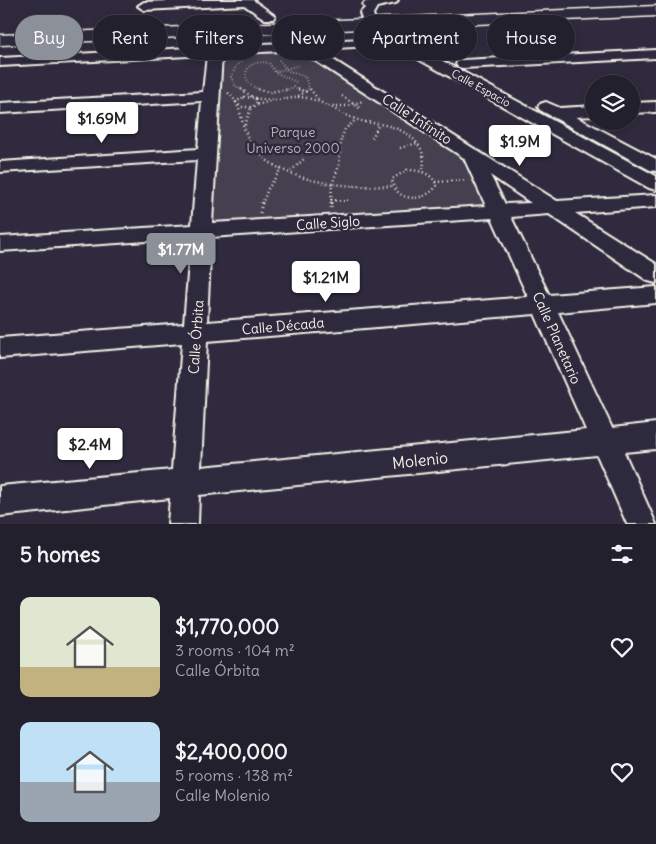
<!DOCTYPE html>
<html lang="en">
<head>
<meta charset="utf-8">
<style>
  body { margin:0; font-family:Delius,sans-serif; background:#2f2d3a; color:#f1f3f6; height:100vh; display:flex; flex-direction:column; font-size:19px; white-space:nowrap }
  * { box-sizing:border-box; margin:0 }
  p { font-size:16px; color:#a3a3aa }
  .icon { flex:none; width:28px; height:28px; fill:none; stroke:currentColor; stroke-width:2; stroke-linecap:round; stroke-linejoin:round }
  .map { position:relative; height:524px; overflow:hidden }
  .drawer { display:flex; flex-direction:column; background:#23202e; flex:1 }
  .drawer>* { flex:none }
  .banner { position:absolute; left:15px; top:15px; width:626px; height:45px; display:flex; gap:10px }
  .tools { position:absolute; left:585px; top:75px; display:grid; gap:10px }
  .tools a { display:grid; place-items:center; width:55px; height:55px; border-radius:50%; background:#23202e; box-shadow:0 2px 8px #0003,0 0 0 1px #403e4a; font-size:25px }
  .price { position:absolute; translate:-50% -42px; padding:0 11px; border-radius:5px; background:#fff; color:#222; font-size:16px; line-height:32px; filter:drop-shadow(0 1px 2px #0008) }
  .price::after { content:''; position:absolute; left:50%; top:30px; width:15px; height:11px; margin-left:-8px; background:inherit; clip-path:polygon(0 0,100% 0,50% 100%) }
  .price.on { background:#8c9099; color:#fff }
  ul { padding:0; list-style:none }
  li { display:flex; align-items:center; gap:15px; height:125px; padding:0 20px }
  li span { display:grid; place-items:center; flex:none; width:140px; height:100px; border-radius:10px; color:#555 }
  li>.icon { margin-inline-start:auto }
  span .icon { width:60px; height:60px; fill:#fffc; stroke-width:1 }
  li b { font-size:21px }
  h2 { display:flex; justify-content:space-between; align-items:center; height:60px; padding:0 20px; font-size:21px }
  .chip { padding:0 18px; border-radius:22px; background:#23202e; box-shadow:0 2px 8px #0003,0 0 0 1px #403e4a; font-size:18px; line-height:45px }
  .chip.on { background:#8c9099; color:#fff }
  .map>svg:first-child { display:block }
</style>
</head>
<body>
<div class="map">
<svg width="656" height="524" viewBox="0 0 656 524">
  <rect width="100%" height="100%" fill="#2f2a3d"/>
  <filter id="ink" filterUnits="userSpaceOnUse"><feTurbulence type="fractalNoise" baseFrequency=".02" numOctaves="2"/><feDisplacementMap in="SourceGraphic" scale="10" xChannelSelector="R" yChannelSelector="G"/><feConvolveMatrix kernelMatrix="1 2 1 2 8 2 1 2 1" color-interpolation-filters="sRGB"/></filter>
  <g filter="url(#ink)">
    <polygon fill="#454050" stroke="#9c989c" points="303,47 471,153 499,211 202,230 214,52"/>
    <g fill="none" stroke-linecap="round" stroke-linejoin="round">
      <defs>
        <g id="minor">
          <polygon points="192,0 253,0 275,16 273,19 265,19 244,5 144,10 138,6 144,2"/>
          <path d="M375 0H398L396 3 377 7 373 14 375 20 400 38 656 176V190L649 188 393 45 316 49 557 201 656 195V207L575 213 656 264V283L648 281 549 214 511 217 549 295 656 287V303L558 312 612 428 656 423V449L624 452 656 524H627L597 455 199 495 198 524H168L170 498 0 516V486L172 470 182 343 0 358V338L184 324 191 238 0 251V237L192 225 197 160 0 172V162L198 149 202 101 0 113V103L203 92 207 55 0 66V58L208 47 210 31 217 27 224 31 222 46 382 38 364 25 360 13 365 8 363 5 365 2ZM299 50 464 158 486 206 212 223 222 54ZM490 175 531 203 505 204ZM492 218 528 297 207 322 211 237ZM535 314 586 430 201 467 207 341Z"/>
          <polygon points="656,50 656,58 463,68 458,67 456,64 458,61 463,60"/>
          <polygon points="546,102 560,108 594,106 594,116 576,117 656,159 656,171 650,170 540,110 538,107 540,104"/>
          <polygon points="656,102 656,112 631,113 631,103"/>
        </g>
        <polygon id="major" points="656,6 656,16 0,45 0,35"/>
      </defs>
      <use href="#minor" stroke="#f4f1e8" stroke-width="4"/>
      <use href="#major" stroke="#f4f1e8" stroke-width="3"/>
      <g stroke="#f4f1e8" stroke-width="2" stroke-dasharray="0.5 2.5" stroke-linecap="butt">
        <polyline points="279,60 288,71 305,77 309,88 307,91"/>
        <polyline points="241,62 236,66 231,77 235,85 243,91"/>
        <polyline points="275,72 300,65"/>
        <polyline points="293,88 302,91"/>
        <polyline points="310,89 311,91"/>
        <path d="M262 91C237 82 243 58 269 63L275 72 296 82 295 86 285 91"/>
      </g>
      <g stroke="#f4f1e8" stroke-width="2.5" stroke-dasharray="1 3" stroke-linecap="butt">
        <polyline points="241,89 252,97"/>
        <polyline points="258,89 269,92 289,89"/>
        <polyline points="298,89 307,92"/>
        <polyline points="310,89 318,99"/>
        <path d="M228 93C243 104 240 126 250 142 276 184 347 188 392 186"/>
        <polyline points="342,96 361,109"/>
        <polygon points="244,97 255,98 257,102 253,107 241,107 236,102"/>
        <path d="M298 97C320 98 335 111 355 119 366 123 377 123 389 126 410 132 430 148 422 172"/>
        <path d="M255 98C271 101 296 102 308 89"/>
        <polyline points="257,105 270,101"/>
        <polyline points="333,106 347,106 363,101"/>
        <polyline points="245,125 251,108"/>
        <polyline points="372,138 379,124"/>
        <polyline points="400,148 417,143"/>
        <polyline points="260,153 277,145"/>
        <path d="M407 170C420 170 431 173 437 185 426 203 394 203 392 179Z"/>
        <polyline points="291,171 304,159"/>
        <polyline points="435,182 466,180"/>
        <polyline points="331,200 351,201"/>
        <polyline points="262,204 268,189 282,167"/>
        <polyline points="331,204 332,184 339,166 341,139 345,129 356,120"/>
      </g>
      <g stroke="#f4f1e8" stroke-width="3" stroke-dasharray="1 4" stroke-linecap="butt">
        <polyline points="331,208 331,202"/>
        <polyline points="260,213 262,202"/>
      </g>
      <use href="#minor" fill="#2f2a3d" fill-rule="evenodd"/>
      <use href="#major" fill="#2f2a3d" fill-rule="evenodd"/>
    </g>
  </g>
  <g text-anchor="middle" stroke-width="5" stroke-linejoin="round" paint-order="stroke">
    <g font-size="11" fill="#f4f1e8" stroke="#2f2a3d">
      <text transform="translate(481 88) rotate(29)" y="4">Calle Espacio</text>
    </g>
    <g font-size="14" fill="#f4f1e8" stroke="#2f2a3d">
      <text transform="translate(417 119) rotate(33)" y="5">Calle Infinito</text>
      <text transform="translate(328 223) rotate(-4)" y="5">Calle Siglo</text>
      <text transform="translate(283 326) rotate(-5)" y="5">Calle Década</text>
      <text transform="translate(196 337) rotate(-86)" y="5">Calle Órbita</text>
      <text transform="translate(557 338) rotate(66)" y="5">Calle Planetario</text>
    </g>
    <g font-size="14" fill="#b7b3b3" stroke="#2f2a3d">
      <text x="293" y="137">Parque<tspan x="293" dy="16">Universo 2000</tspan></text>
    </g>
    <g font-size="16" fill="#f4f1e8" stroke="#2f2a3d">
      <text transform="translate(420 460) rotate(-6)" y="6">Molenio</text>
    </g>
  </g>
</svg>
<div class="tools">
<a><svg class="icon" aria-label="layers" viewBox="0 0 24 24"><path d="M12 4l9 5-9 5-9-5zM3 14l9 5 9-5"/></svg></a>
</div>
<b class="price" style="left:102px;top:144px">$1.69M</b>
<b class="price" style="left:520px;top:167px">$1.9M</b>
<b class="price on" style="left:181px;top:275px">$1.77M</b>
<b class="price" style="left:326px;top:303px">$1.21M</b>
<b class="price" style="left:90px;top:470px">$2.4M</b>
<div class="banner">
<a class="chip on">Buy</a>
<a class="chip">Rent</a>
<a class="chip">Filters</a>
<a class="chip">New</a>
<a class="chip">Apartment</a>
<a class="chip">House</a>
</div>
</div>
<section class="drawer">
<h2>5 homes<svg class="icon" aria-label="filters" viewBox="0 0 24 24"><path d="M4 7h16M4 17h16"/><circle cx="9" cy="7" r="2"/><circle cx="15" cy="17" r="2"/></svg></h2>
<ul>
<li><span style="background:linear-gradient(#dfe7d0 70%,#c2b280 0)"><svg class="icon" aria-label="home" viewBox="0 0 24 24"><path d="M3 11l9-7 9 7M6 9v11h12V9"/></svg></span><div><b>$1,770,000</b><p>3 rooms · 104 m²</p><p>Calle Órbita</p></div><svg class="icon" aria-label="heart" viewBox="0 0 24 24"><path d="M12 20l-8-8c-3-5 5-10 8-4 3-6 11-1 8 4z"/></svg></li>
<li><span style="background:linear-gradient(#bfe0f5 60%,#9aa5b1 0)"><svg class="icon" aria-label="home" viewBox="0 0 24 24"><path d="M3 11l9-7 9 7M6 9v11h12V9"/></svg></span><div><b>$2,400,000</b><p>5 rooms · 138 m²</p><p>Calle Molenio</p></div><svg class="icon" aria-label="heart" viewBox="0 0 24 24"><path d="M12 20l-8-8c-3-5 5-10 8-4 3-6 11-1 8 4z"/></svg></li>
</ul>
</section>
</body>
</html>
